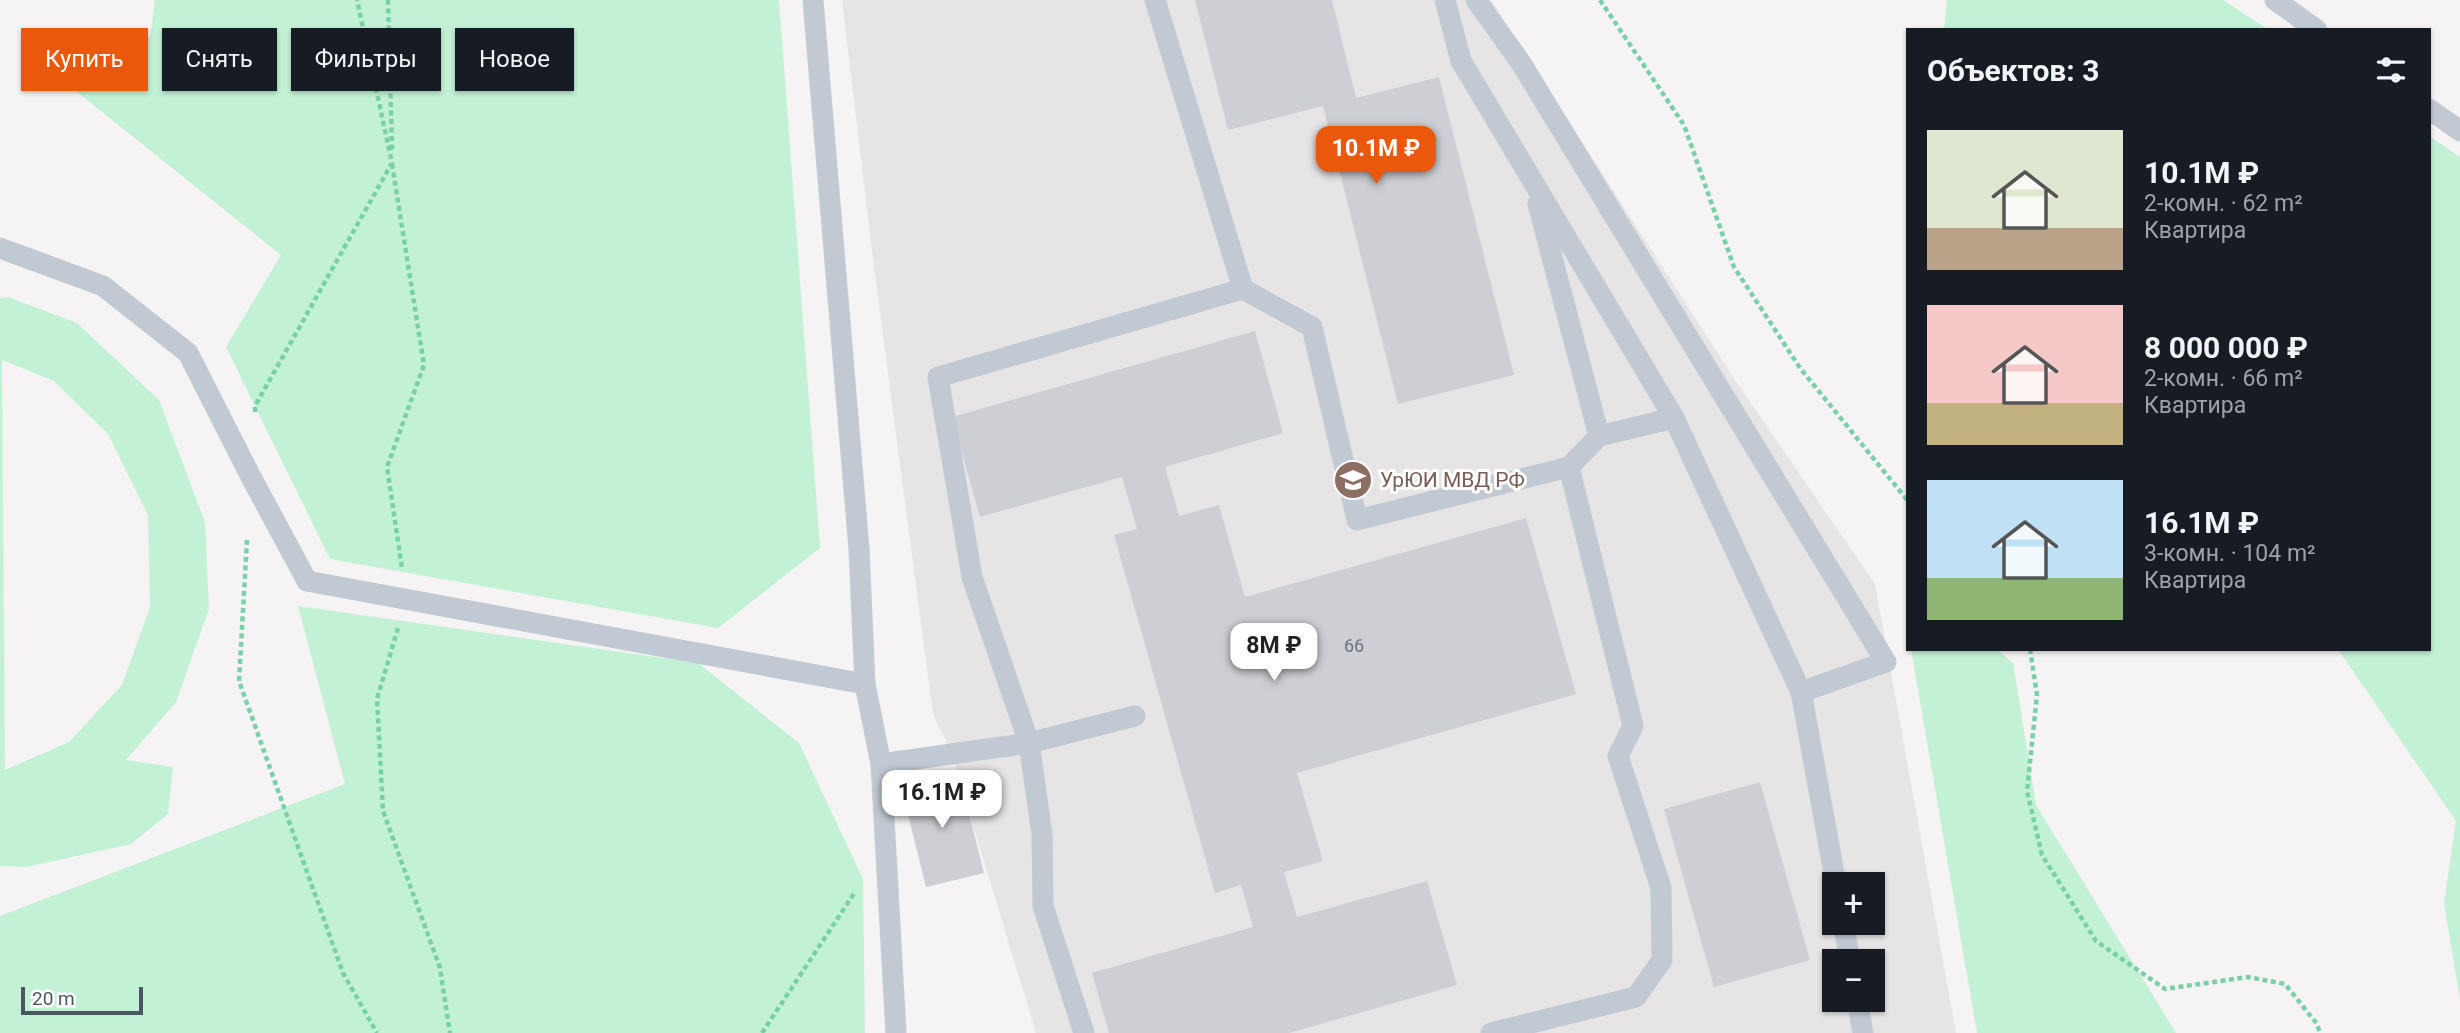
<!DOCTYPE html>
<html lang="ru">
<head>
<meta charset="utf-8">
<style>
  body { margin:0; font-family:Roboto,sans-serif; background:#20242c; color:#f1f3f6; height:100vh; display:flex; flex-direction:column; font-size:26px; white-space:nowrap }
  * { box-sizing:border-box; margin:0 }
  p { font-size:23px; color:#9ea1a6 }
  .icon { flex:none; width:38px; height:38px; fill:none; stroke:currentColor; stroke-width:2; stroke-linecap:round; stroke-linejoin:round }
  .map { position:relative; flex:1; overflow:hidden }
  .sheet { position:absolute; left:1906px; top:28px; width:525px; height:623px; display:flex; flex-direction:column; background:#171b24; border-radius:0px; box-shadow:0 2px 5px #0004 }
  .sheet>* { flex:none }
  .hud { position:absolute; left:21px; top:28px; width:665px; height:63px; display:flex; gap:14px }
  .buttons { position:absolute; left:1822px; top:872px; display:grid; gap:14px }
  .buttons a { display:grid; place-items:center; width:63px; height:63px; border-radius:0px; background:#171b24; box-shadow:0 2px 5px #0004; font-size:35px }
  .scale { position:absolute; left:21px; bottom:18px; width:122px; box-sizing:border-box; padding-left:7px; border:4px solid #4a5661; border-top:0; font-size:19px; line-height:24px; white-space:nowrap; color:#4a5661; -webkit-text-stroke:5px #fff; paint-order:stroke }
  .price { position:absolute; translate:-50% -60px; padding:0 16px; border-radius:14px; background:#fff; color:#222; font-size:23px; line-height:46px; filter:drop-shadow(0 2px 4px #0008) }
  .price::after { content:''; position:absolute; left:50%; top:42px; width:21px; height:16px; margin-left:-10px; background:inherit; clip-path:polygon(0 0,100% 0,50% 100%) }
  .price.selected { background:#ea580c; color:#fff }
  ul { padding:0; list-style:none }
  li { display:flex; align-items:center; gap:21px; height:175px; padding:0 21px }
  li span { display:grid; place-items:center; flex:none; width:196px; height:140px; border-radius:0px; color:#555 }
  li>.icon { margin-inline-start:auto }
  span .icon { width:84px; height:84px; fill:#fffc; stroke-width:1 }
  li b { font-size:30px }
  h2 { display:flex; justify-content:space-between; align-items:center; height:84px; padding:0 21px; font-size:30px }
  .pill { padding:0 24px; border-radius:0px; background:#171b24; box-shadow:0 2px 5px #0004; font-size:24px; line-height:63px }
  .pill.selected { background:#ea580c; color:#fff }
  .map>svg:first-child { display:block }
</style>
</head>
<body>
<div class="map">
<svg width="2460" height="1033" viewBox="0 0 2460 1033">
  <rect width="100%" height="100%" fill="#f5f3f3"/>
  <path fill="#e6e4e5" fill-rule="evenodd" d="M842 0H1491L1733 377 1875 584 1956 1033H1036L951 752 933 714 874 267ZM1834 884H1872V922H1834ZM1834 961H1872V999H1834Z"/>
  <g fill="#c3f1d5" fill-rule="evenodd">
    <polygon points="155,0 779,0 820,548 718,628 330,559 226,347 281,255 77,92 90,45 150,37"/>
    <polygon points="1947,0 2223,0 2269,30 1944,30"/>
    <polygon points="2429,136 2460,157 2460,1000 2444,903 2456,821 2338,649 2429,649"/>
    <path d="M8 297 77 323 159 400 205 522 209 609 176 702 126 760 173 767 168 814 131 844 26 867 0 866V298ZM2 360 54 381 108 434 148 515 150 607 122 685 69 742 5 770Z"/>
    <polygon points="298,606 698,663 799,743 863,879 865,1033 0,1033 0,916 345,784"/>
    <polygon points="1911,649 1996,649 2013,663 2036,805 2176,1033 1977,1033"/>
  </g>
  <g fill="#cdcfd5">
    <polygon points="1195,0 1332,0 1356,98 1439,77 1514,375 1398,404 1323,106 1228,130"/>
    <polygon points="1255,331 1283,433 1165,467 1179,516 1219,505 1245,597 1526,518 1576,694 1297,773 1323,861 1284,872 1297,917 1427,881 1457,985 1289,1033 1109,1033 1092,973 1253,927 1241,885 1215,893 1114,535 1137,529 1122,477 980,517 952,417"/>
    <polygon points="959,773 984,873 926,887 901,787"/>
    <polygon points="1760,782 1810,960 1714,987 1664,809"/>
  </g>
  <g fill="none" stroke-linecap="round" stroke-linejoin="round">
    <g stroke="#7ad0a6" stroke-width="4.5" stroke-dasharray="5 3.5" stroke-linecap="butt">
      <polyline points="388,0 392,151"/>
      <polyline points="1600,0 1684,125 1734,267 1800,368 1908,501"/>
      <polyline points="392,164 424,365 387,467 402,568"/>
      <polyline points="255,412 255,406 392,163 357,0"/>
      <polyline points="247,540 239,681 343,973 377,1033"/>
      <polyline points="398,628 377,699 383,811 440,968 450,1033"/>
      <polyline points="2030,649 2037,695 2027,791 2042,855 2096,941 2165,989 2248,977 2285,984 2317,1024 2320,1033"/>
      <polyline points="762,1033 855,892"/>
    </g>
    <g stroke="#c1cad2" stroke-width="21">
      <polyline points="813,0 859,549 865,684 881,764 896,1033"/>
      <polyline points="1155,0 1243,289 1312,327 1357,520 1569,467 1599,436 1674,418"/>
      <polyline points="1445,0 1461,61 1674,418 1801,692 1836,884"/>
      <polyline points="1476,0 1521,63 1886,662 1801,692"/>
      <polyline points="2275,0 2317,30"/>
      <polyline points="2429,109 2460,131"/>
      <polyline points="1538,204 1599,436"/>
      <polyline points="0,248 103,286 188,353 251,477 307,581 865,684"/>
      <polyline points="881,764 1029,743 1135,716"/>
      <polyline points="1843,922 1850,961"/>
      <polyline points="1857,999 1863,1033"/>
      <polyline points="1084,1033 1043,906 1042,835 1029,743 972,577 938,377 1243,289"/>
      <polyline points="1491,1033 1636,997 1662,960 1661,888 1618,756 1633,726 1569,467"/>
    </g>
  </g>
  <defs>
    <symbol id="university-disc" viewBox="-11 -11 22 22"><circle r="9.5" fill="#8d6e63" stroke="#fff"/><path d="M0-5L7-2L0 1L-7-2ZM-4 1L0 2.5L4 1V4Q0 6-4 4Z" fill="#fff"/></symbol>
  </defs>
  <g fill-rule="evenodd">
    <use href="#university-disc" x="1331" y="458" width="44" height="44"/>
  </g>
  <g text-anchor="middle" stroke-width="6" stroke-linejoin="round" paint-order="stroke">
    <g font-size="18" fill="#6b747e">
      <text x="1354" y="652">66</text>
    </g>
    <g font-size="21" fill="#785e54" stroke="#fff" text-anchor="start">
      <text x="1380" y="487">УрЮИ МВД РФ</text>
    </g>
  </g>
</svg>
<div class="buttons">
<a>+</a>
<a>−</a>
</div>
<div class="scale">20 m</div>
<b class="price selected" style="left:1376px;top:186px">10.1M ₽</b>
<b class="price" style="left:1274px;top:683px">8M ₽</b>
<b class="price" style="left:942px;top:830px">16.1M ₽</b>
<div class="hud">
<a class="pill selected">Купить</a>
<a class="pill">Снять</a>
<a class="pill">Фильтры</a>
<a class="pill">Новое</a>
</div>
<section class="sheet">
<h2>Объектов: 3<svg class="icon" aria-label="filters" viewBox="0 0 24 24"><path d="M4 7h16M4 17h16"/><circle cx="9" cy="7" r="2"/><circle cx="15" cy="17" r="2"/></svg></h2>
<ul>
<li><span style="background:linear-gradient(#dfe7d0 70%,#b9a48a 0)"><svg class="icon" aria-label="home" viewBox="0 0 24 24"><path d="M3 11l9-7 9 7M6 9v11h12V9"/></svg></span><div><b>10.1M ₽</b><p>2-комн. · 62 m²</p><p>Квартира</p></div></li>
<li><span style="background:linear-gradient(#f6c9c9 70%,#c2b280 0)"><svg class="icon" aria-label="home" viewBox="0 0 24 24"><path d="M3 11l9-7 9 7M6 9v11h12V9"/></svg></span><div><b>8 000 000 ₽</b><p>2-комн. · 66 m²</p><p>Квартира</p></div></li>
<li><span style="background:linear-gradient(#bfe0f5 70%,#8fb573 0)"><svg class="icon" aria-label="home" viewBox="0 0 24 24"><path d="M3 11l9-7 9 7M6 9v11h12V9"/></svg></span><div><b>16.1M ₽</b><p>3-комн. · 104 m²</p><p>Квартира</p></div></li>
</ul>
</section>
</div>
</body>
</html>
